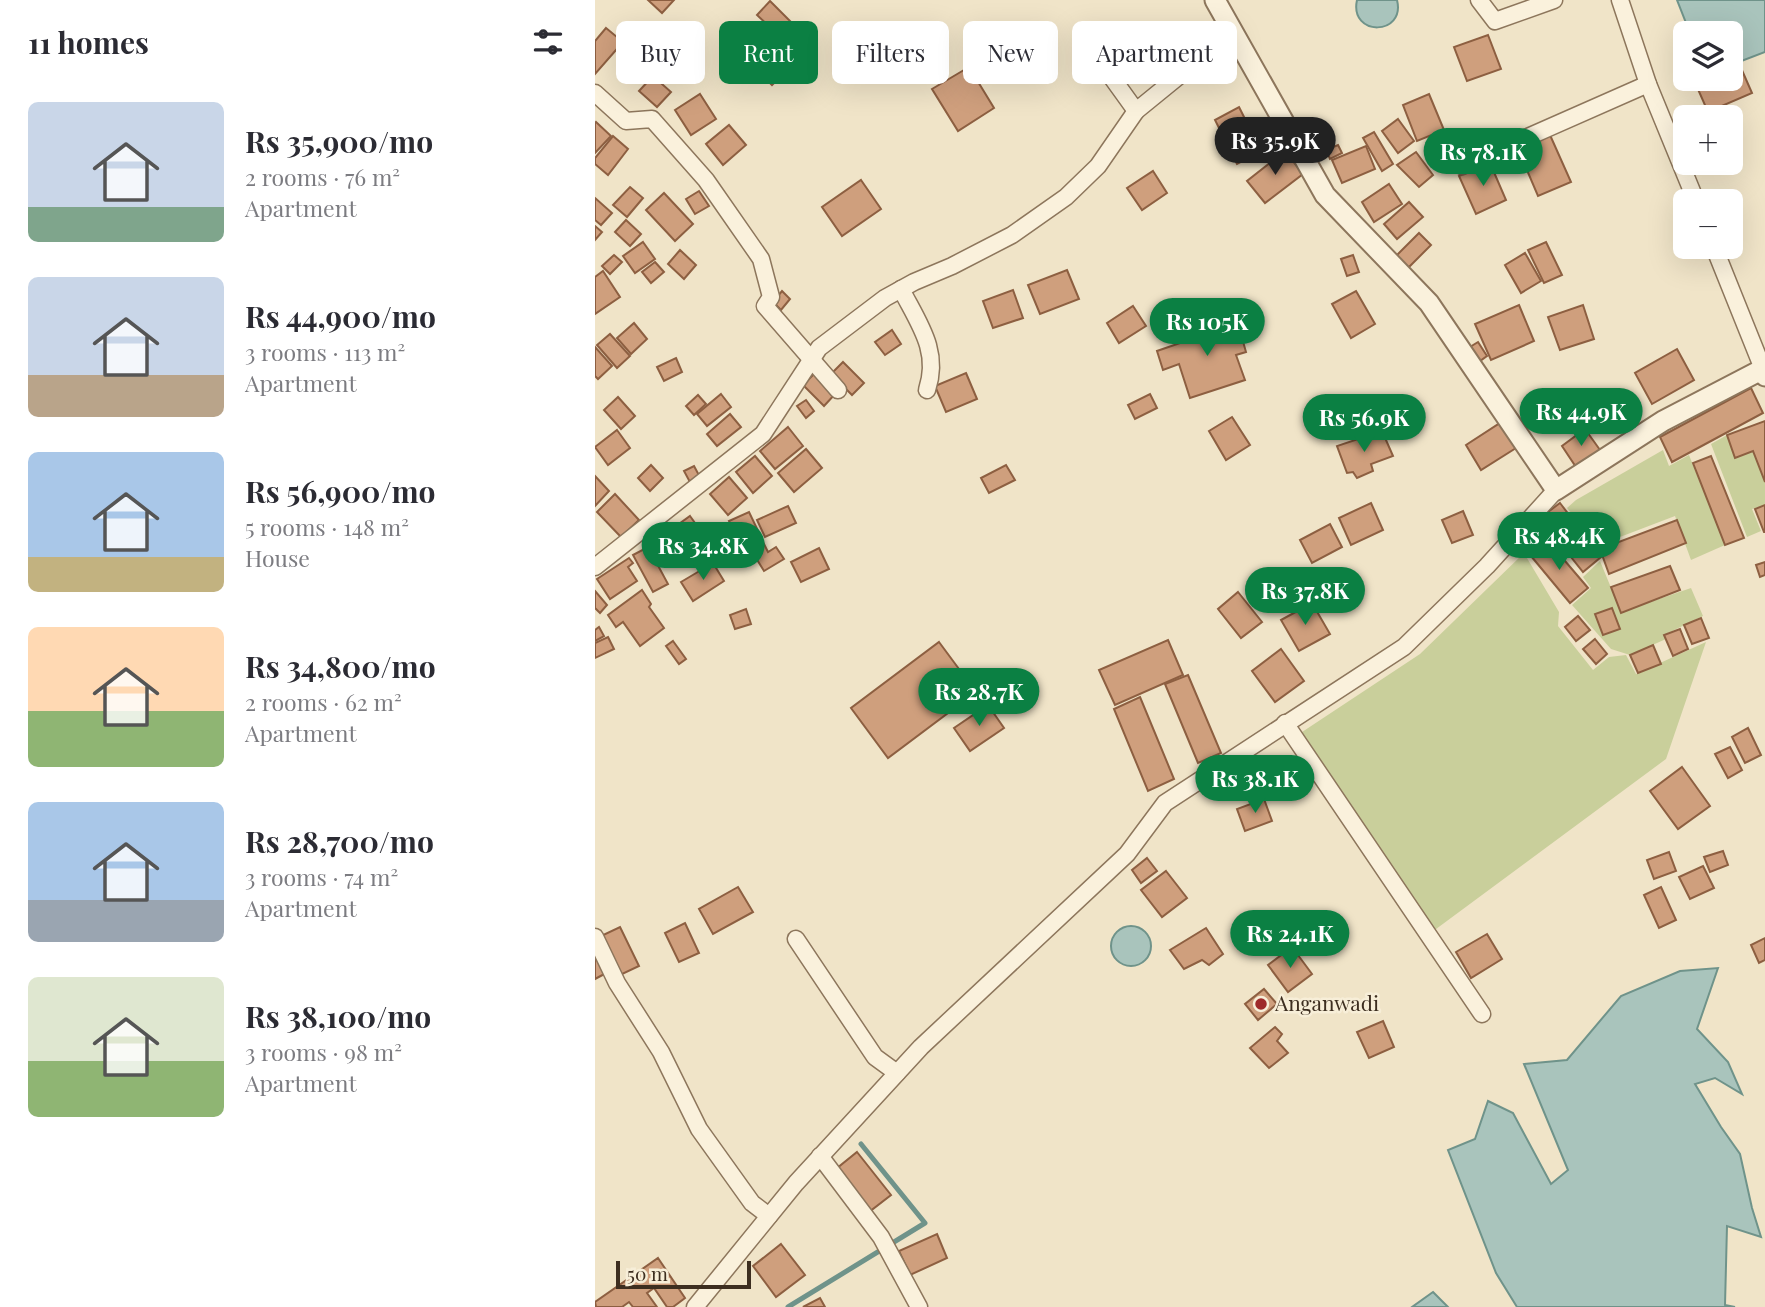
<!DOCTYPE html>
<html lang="en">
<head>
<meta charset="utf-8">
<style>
  body { margin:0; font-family:"Playfair Display",serif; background:#f7f7f7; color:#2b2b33; height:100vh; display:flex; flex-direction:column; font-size:26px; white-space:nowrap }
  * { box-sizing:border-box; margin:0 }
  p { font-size:23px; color:#7c7c81 }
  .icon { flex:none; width:38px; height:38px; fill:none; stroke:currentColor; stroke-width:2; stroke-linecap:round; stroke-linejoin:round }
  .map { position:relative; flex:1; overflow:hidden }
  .drawer { display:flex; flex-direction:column; background:#fff; width:595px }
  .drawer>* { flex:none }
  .top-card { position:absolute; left:21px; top:21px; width:665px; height:63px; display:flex; gap:14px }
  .buttons { position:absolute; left:1078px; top:21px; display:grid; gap:14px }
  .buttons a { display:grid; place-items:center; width:70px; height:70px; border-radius:10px; background:#fff; box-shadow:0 7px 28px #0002; font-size:35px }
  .scale { position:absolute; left:21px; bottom:18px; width:135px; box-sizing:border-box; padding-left:7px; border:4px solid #3d2e20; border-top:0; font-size:19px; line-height:24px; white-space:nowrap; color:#3d2e20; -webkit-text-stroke:5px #f7eed8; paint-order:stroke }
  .price { position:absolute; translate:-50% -60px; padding:0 16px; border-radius:24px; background:#0b8043; color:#fff; font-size:23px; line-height:46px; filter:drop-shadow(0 2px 4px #0008) }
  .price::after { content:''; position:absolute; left:50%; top:42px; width:21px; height:16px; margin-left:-10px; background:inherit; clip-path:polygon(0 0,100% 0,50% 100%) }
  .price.selected { background:#222; color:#fff }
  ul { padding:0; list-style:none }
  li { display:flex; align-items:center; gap:21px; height:175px; padding:0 28px }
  li span { display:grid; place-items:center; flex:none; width:196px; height:140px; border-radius:10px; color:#555 }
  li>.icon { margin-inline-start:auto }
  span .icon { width:84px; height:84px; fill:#fffc; stroke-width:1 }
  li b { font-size:30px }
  h2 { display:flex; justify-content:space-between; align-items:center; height:84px; padding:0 28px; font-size:30px }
  .tag { padding:0 24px; border-radius:10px; background:#fff; box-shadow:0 7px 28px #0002; font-size:24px; line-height:63px }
  .tag.selected { background:#0b8043; color:#fff }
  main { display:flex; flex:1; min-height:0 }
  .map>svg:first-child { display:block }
</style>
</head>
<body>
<main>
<section class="drawer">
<h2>11 homes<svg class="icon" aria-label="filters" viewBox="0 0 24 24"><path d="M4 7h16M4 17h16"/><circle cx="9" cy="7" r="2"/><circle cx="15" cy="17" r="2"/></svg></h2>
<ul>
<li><span style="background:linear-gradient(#c9d6e8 75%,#7fa58c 0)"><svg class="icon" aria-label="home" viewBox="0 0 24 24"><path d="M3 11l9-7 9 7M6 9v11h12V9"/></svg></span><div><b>Rs 35,900/mo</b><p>2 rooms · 76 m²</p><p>Apartment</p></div></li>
<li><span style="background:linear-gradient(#c9d6e8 70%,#b9a48a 0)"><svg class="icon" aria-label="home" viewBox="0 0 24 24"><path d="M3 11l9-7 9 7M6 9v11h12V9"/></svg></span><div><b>Rs 44,900/mo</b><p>3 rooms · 113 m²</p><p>Apartment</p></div></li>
<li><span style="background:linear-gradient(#a9c7e8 75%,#c2b280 0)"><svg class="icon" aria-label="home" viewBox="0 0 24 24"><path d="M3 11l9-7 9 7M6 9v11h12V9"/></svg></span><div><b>Rs 56,900/mo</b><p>5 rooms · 148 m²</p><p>House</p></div></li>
<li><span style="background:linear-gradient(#ffd9b3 60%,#8fb573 0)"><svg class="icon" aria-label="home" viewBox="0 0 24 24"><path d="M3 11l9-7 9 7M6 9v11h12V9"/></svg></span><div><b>Rs 34,800/mo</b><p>2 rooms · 62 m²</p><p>Apartment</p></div></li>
<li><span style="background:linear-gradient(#a9c7e8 70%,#9aa5b1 0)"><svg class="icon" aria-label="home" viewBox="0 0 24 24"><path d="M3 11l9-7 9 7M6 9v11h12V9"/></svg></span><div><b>Rs 28,700/mo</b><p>3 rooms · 74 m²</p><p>Apartment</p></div></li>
<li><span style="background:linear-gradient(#dfe7d0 60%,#8fb573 0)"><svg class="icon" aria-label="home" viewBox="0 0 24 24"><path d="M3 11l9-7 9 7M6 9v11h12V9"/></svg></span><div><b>Rs 38,100/mo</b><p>3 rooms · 98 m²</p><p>Apartment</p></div></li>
</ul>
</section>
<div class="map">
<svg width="1170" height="1307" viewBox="0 0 1170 1307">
  <rect width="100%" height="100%" fill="#f0e4c8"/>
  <g fill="#c9cf9b">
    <polygon points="1132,435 1140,458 1158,451 1170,482 1170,505 1157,509 1166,531 1152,537 1116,444"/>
    <polygon points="1068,450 1074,466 1094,455 1130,545 1096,560 1080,516 1004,545 972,508 981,500"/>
    <polygon points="929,553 964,612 963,626 998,670 1014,657 1031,655 1041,674 1111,642 1071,759 837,932 698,738 825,654"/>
    <polygon points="1005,561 1026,612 1096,588 1108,616 1069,635 1071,639 1035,655 1016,649 977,605 996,588 988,577"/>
  </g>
  <g fill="#a9c4bc" stroke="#6f938a" stroke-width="2">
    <path d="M762 0H802C811 36 754 37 762 0Z"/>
    <polygon points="1082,0 1170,0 1170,52 1136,65 1136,33 1095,33"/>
    <circle cx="536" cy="946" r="20"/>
    <polygon points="1123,968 1102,1029 1133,1062 1147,1094 1120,1078 1100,1084 1126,1127 1145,1154 1157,1208 1166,1237 1132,1226 1130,1305 1140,1307 922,1307 901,1273 853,1150 880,1139 893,1101 918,1113 956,1184 973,1170 929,1064 972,1060 1026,996 1085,971"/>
    <polygon points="838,1292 853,1307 817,1307"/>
  </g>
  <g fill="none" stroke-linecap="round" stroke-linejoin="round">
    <polyline stroke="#6f938a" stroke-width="5" points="193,1307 330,1223 266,1144"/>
  </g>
  <g fill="#cf9f7d" stroke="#8d5f41" stroke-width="2">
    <polygon points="53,0 79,0 67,13"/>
    <polygon points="175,1 195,21 182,34 162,15"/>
    <polygon points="11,28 28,42 0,74 0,41"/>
    <polygon points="893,35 906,69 872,81 859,47"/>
    <polygon points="174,37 199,63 177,85 152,60"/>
    <polygon points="546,37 564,59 536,82 518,60"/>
    <polygon points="374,67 399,108 363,131 337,89"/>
    <polygon points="1146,68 1157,93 1113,112 1102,87 1121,79 1136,79 1136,72"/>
    <polygon points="58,76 76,92 62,107 44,91"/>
    <polygon points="105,94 121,119 96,135 80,110"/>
    <polygon points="834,94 849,130 822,141 808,105"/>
    <polygon points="644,107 654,127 664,122 677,146 642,164 620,120"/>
    <polygon points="803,119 819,141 803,153 787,131"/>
    <polygon points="1,122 16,136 0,153 0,123"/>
    <polygon points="134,125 151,145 128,165 111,144"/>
    <polygon points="779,132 798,164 787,171 768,138"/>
    <polygon points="955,135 976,182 943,196 923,149"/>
    <polygon points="18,136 33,149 13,175 0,164 0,158"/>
    <polygon points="743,145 747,153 735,159 731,150"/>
    <polygon points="771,146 780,169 747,183 737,160"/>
    <polygon points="690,151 708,174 670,203 652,181"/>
    <polygon points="821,152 838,175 824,187 802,165"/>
    <polygon points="895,163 911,200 881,214 864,176"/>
    <polygon points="558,171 572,193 547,210 532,188"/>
    <polygon points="266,180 286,209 247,236 227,207"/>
    <polygon points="794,184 807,204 779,222 767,202"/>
    <polygon points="35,187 48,198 32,217 18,205"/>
    <polygon points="104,191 114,206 100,214 91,199"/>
    <polygon points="69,193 98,224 80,241 51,210"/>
    <polygon points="0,198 17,213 6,225 0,220"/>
    <polygon points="814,202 828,217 802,239 789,224"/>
    <polygon points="31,220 46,234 35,246 20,232"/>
    <polygon points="0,226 7,232 0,240"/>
    <polygon points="824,233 836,245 813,268 801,256"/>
    <polygon points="48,242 60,259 40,273 28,256"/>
    <polygon points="951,242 967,275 949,283 933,250"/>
    <polygon points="85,250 101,265 89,279 73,264"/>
    <polygon points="930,253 946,281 926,293 910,265"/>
    <polygon points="19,255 27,262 15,274 7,266"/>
    <polygon points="758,255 764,272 752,276 746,259"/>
    <polygon points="60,262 69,272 56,283 47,272"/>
    <polygon points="472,270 484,299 445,314 433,285"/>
    <polygon points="8,271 25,297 0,314 0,277"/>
    <polygon points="418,290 428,318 398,328 388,301"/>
    <polygon points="187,291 195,299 186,310 178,302"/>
    <polygon points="761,291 780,324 756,338 737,304"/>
    <polygon points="924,305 939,341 896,360 880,324"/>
    <polygon points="988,305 999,339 965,350 953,317"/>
    <polygon points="538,306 551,326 524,343 512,323"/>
    <polygon points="633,317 641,340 647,338 651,352 641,355 650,380 595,398 584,364 568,370 562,351 597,339 594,330"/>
    <polygon points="39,323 52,339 36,354 22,338"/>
    <polygon points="297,330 306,344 290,355 280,342"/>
    <polygon points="15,334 35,356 22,368 2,345"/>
    <polygon points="883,342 892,356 885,361 875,347"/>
    <polygon points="0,347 17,366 3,379 0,376"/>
    <polygon points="1082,349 1099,380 1057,404 1040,373"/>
    <polygon points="81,358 87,372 69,381 62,367"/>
    <polygon points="248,362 269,383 257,395 236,374"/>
    <polygon points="220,373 241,393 229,406 208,385"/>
    <polygon points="371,373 382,399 351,412 340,386"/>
    <polygon points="1156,388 1168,413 1077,462 1065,437"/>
    <polygon points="126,394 136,407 112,426 102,414"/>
    <polygon points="555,394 562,408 540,419 533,405"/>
    <polygon points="103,395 111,404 99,415 91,406"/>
    <polygon points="23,397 40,416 26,429 9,410"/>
    <polygon points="211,400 219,411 211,418 202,406"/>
    <polygon points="135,414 146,427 122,446 112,434"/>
    <polygon points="637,417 655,445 631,460 614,431"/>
    <polygon points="1170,421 1170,482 1158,451 1140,458 1132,435"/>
    <polygon points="905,423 921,448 886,470 871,445"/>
    <polygon points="193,427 208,446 180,469 165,451"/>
    <polygon points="990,429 1005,450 981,467 967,446"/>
    <polygon points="22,430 35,448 13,465 0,447"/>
    <polygon points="787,431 798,456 776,464 778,471 762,478 758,472 752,473 742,446"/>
    <polygon points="211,449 227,468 199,492 183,473"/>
    <polygon points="160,456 177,476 158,493 141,472"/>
    <polygon points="1116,456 1149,538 1130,545 1098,463"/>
    <polygon points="56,465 68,478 55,491 43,478"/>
    <polygon points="411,465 420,480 394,493 386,478"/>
    <polygon points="99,466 106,479 96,484 89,471"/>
    <polygon points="0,476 14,491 0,506"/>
    <polygon points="134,477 152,498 133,515 115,494"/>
    <polygon points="20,494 44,520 26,537 2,512"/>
    <polygon points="776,503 788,530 756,545 744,518"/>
    <polygon points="965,503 1006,557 988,572 945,518"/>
    <polygon points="1170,505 1170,532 1169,532 1160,509"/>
    <polygon points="193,506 201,523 170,537 162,520"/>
    <polygon points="868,511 878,535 857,543 847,520"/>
    <polygon points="154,512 166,537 147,547 134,521"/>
    <polygon points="95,516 110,537 81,558 66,537"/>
    <polygon points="1082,520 1091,543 1014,574 1005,549"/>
    <polygon points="735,524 747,547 717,563 705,540"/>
    <polygon points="953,541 993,588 975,603 936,556"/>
    <polygon points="168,542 173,552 181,547 189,559 169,571 156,550"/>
    <polygon points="53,547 73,584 58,592 38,555"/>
    <polygon points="224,548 234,569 206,582 196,562"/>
    <polygon points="34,558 38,563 33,567 42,581 15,599 2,579"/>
    <polygon points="1170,562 1170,575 1165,577 1161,565"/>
    <polygon points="118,563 129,581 98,601 86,582"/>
    <polygon points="1075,566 1085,590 1026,613 1016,587"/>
    <polygon points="47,590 56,604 54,607 69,628 45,646 28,622 21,627 13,615"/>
    <polygon points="0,591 12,605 5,613 0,608"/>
    <polygon points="643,592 667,622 646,638 623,609"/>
    <polygon points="717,603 735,634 704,651 686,620"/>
    <polygon points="1017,608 1025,629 1008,635 1000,614"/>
    <polygon points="151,609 156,624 140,629 135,615"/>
    <polygon points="983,616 995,630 981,641 970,627"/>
    <polygon points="1106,618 1114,638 1097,644 1089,625"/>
    <polygon points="4,627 9,636 0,641 0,630"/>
    <polygon points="1085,629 1093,649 1078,656 1069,635"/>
    <polygon points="13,637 19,649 0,658 0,643"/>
    <polygon points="1000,639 1012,654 1001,664 988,649"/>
    <polygon points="573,640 588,675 520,705 504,670"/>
    <polygon points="78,641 91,659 84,664 71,646"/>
    <polygon points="344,642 381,692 293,758 256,708"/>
    <polygon points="1058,645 1066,664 1043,673 1035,655"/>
    <polygon points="686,649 709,681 680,702 657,671"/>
    <polygon points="593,675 626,753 603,763 570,684"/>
    <polygon points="545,697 579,779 553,791 519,709"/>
    <polygon points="393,705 409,728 375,751 359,728"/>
    <polygon points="1153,728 1166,755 1150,763 1137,737"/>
    <polygon points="1135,747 1147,770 1133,778 1120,754"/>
    <polygon points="1087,767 1115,806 1083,829 1055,791"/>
    <polygon points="669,799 677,821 650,831 642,809"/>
    <polygon points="1128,851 1133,865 1115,872 1109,857"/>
    <polygon points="1074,852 1081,871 1059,879 1052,860"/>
    <polygon points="552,858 562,871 546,883 537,870"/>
    <polygon points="1108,866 1119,888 1095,899 1084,877"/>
    <polygon points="571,871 592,898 567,917 546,890"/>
    <polygon points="143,887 158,912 118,934 104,909"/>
    <polygon points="1066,887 1081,920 1064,928 1049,895"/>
    <polygon points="90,923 104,953 84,962 70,933"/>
    <polygon points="25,927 44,966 23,976 4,937"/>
    <polygon points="611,928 628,954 614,965 607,960 589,969 575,950"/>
    <polygon points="892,934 907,959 876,978 861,952"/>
    <polygon points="1170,938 1170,960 1164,963 1156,945"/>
    <polygon points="697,947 717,974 693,992 673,965"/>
    <polygon points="5,953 15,971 0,979 0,956"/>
    <polygon points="669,989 682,1004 663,1020 650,1004"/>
    <polygon points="788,1021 799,1047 774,1058 762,1032"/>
    <polygon points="680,1027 687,1034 682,1041 693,1053 674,1068 655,1048"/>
    <polygon points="262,1152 296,1195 274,1212 241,1169"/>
    <polygon points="342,1234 352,1258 315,1275 304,1251"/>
    <polygon points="186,1244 210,1275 181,1297 158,1266"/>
    <polygon points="63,1258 90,1298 78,1307 72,1307 59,1288 52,1293 62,1307 38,1307 34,1302 27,1307 1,1307 0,1302"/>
    <polygon points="225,1298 230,1307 208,1307"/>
  </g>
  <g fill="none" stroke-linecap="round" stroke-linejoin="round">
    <defs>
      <g id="minor">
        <polyline points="884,0 900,21 959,0"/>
        <polyline points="1025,0 1053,84 1101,201"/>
        <polyline points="487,36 541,111 638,32"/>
        <polyline points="0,93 31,121 57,119 111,180 166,259 176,297 170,306 243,390"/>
        <polyline points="867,166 1053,84"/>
        <polyline points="1119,247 1168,369 1170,368"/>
        <path d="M306 289C324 324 345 351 332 390"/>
        <polyline points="0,567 168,434 224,348 290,298 319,282 357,266 417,235 471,197 503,166 541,111"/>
        <polyline points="690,723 887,1014"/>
        <polyline points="0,937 22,983 66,1052 104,1129 157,1203 174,1216"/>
        <polyline points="201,939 280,1057 302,1073"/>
        <polyline points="225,1156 286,1237 324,1307"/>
        <polyline points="100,1307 201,1183 326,1047 532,854 570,803 809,647 892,566 961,490"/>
      </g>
      <polyline id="tertiary" points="620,0 730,195 834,303 961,490 1068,421 1168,369 1170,376"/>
    </defs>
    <use href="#minor" stroke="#8d765c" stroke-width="19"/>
    <use href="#tertiary" stroke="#8d765c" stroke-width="23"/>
    <use href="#minor" stroke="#faf1dc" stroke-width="16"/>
    <use href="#tertiary" stroke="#faf1dc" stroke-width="19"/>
  </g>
  <circle fill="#9e2a2b" stroke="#f7eed8" stroke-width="2.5" cx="666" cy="1004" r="7"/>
  <g text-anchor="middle" stroke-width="5" stroke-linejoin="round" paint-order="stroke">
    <g font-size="21" fill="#3d2e20" stroke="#f7eed8" text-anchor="start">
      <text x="680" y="1011">Anganwadi</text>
    </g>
  </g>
</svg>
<div class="buttons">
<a><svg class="icon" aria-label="layers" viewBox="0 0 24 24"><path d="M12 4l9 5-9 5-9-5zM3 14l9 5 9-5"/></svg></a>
<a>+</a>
<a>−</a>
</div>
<div class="scale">50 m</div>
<b class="price selected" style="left:680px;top:177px">Rs 35.9K</b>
<b class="price" style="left:888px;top:188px">Rs 78.1K</b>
<b class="price" style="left:612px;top:358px">Rs 105K</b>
<b class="price" style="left:986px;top:448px">Rs 44.9K</b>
<b class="price" style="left:769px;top:454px">Rs 56.9K</b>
<b class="price" style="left:964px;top:572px">Rs 48.4K</b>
<b class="price" style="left:108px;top:582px">Rs 34.8K</b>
<b class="price" style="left:710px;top:627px">Rs 37.8K</b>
<b class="price" style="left:384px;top:728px">Rs 28.7K</b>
<b class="price" style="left:660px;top:815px">Rs 38.1K</b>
<b class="price" style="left:695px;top:970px">Rs 24.1K</b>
<div class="top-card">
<a class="tag">Buy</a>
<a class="tag selected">Rent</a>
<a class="tag">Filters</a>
<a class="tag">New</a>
<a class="tag">Apartment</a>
</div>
</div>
</main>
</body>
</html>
